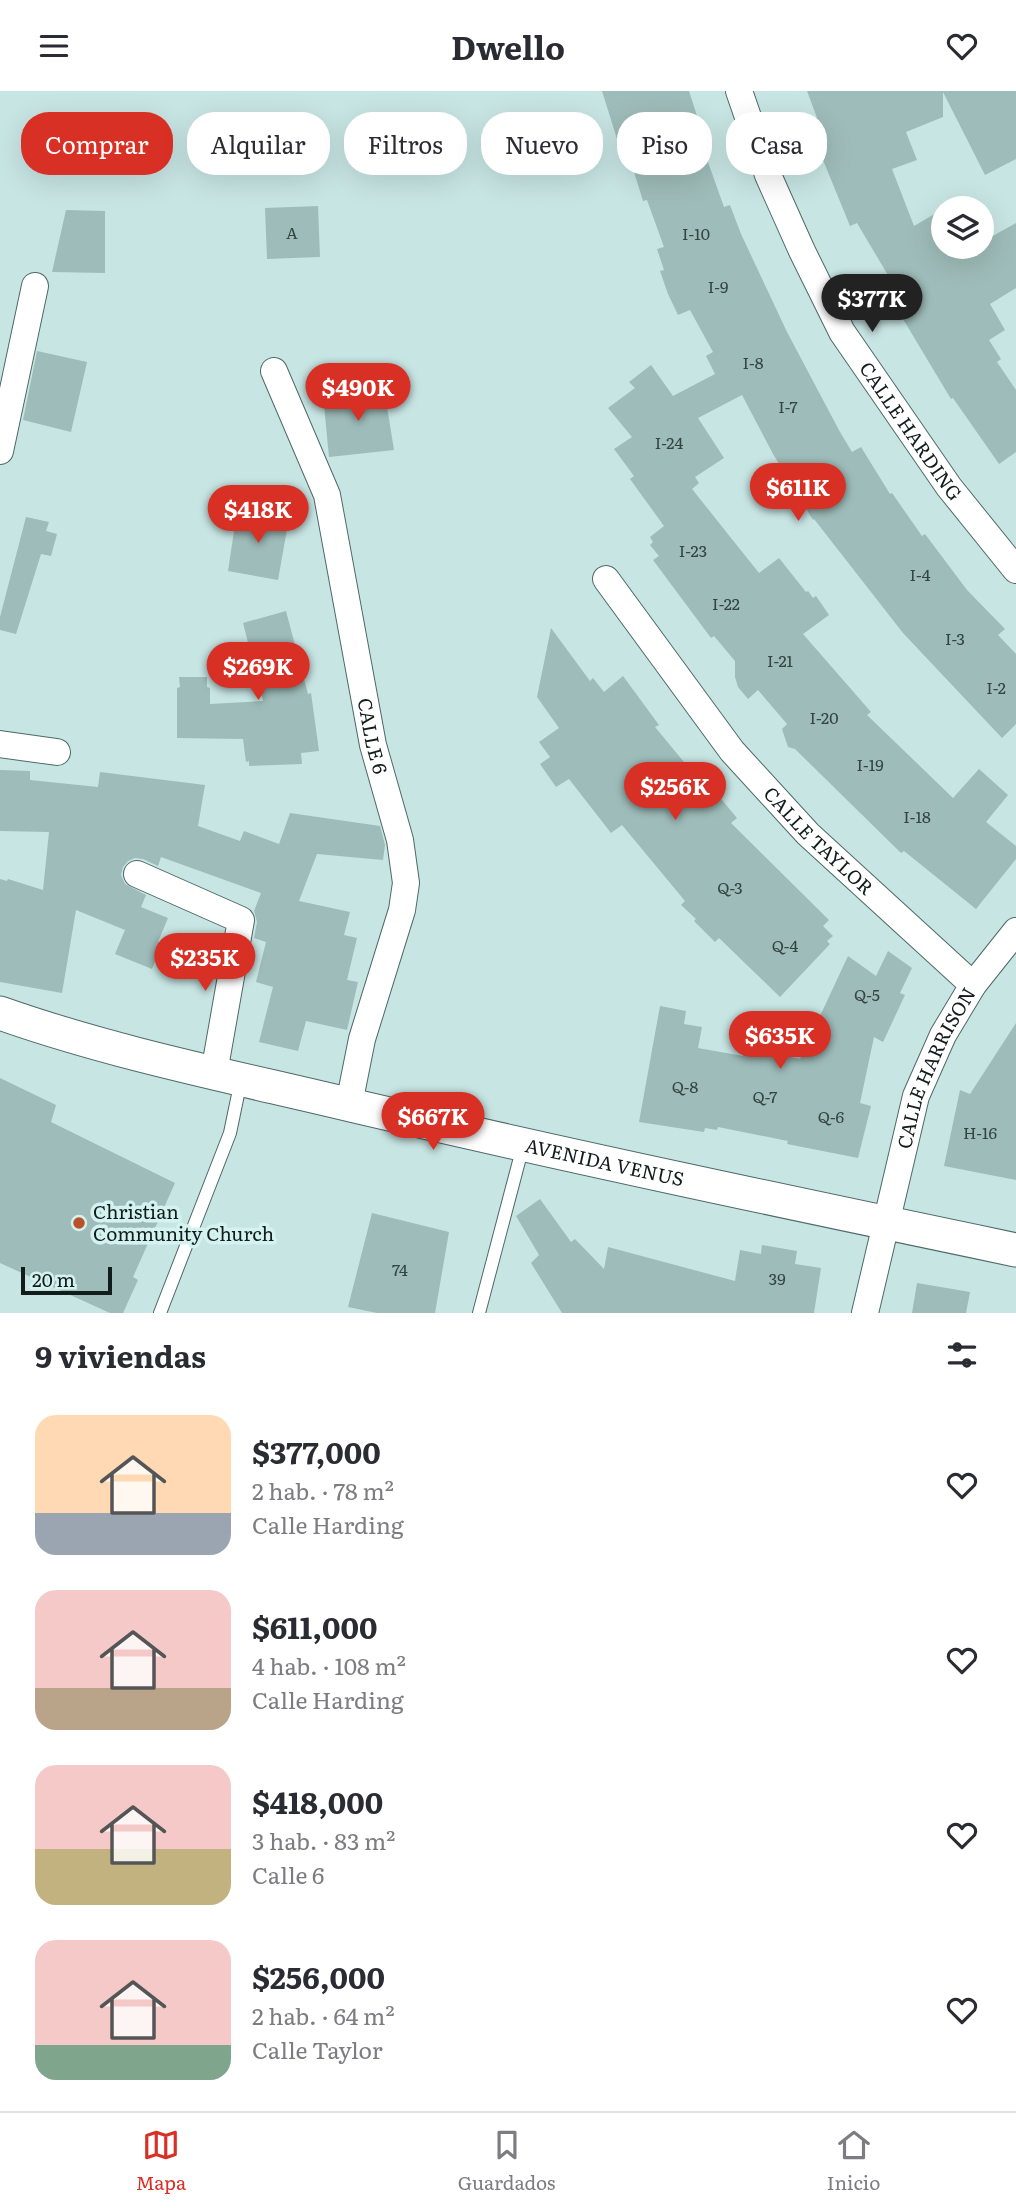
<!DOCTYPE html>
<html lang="es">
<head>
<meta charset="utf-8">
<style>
  body { margin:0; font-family:Literata,serif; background:#f7f7f7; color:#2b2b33; height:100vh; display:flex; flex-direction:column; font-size:26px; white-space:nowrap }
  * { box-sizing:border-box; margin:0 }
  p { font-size:23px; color:#7c7c81 }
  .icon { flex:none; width:38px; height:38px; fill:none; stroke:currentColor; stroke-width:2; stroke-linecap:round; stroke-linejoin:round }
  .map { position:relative; height:1222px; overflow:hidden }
  .sheet { display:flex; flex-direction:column; background:#fff; flex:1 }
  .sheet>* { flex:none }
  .guide { position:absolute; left:21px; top:21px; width:975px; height:63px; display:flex; gap:14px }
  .tools { position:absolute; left:931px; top:105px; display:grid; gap:14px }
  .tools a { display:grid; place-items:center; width:63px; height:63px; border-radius:50%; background:#fff; box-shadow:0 7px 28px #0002; font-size:35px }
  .scale { position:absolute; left:21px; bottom:18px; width:91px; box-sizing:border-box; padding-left:7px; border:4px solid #111c1b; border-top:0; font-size:19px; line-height:24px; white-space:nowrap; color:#111c1b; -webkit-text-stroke:5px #d4f3f0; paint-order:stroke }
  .price { position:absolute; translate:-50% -60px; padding:0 16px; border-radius:24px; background:#d93025; color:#fff; font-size:23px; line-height:46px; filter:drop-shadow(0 2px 4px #0008) }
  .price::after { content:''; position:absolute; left:50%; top:42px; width:21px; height:16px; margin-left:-10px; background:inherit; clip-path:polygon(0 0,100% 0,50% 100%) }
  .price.current { background:#222; color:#fff }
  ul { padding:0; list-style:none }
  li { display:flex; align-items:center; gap:21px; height:175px; padding:0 35px }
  li span { display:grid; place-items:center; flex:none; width:196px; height:140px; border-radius:21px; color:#555 }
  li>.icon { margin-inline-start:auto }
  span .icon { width:84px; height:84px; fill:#fffc; stroke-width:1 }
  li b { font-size:30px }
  h2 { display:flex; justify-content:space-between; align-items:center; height:84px; padding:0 35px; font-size:30px }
  .tag { padding:0 24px; border-radius:28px; background:#fff; box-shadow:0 7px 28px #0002; font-size:24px; line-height:63px }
  .tag.current { background:#d93025; color:#fff }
  header { display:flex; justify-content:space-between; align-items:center; height:91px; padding:0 35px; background:#fff; font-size:32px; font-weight:700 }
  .dock { display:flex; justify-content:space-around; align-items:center; height:98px; border-top:2px solid #e1e1e2; background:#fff; font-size:19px; color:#7c7c81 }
  .dock a { display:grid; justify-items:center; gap:4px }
  .dock .current { color:#d93025 }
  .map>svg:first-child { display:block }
</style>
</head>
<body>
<header><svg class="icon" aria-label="menu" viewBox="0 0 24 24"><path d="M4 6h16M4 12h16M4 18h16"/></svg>Dwello<svg class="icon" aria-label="heart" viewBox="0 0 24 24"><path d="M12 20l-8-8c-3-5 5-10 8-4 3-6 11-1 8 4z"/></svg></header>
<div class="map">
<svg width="1016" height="1222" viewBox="0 0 1016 1222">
  <rect width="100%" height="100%" fill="#c7e5e3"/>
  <g fill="#9ebcb9">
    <polygon points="602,0 689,0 707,56 703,57 724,116 730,114 741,143 787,241 840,341 852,361 861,356 890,403 892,402 922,445 925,443 967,499 1005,538 998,544 1016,563 1016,633 1002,647 903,542 814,428 813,429 773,363 742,304 698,327 724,367 695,386 699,392 692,398 759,482 779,467 806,501 808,500 813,507 816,505 829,524 803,543 871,621 867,624 953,707 979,678 1008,704 986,731 1016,755 1016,768 976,818 904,760 901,762 795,658 788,656 782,638 787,633 758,599 748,608 738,596 735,586 735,570 714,545 711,547 653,469 659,465 650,454 653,451 650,446 664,435 630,388 634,385 614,358 632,346 608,317 635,297 629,291 651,274 673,305 715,283 706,265 713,261 690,219 678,224 668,203 660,180 664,179 657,158 664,156 647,109 643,110 628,62 622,64"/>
    <polygon points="807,0 1016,0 1016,68 985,84 943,1 943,26 906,41 917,69 892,78 914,135 943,118 943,156 969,156 970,158 982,156 982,151 1016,132 1016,197 990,213 1005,239 989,249 1001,268 997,271 1016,299 1016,361 999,373 953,307 951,308 903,228 911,223 857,132 850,135 814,47 823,43"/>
    <polygon points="318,115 320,166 267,168 265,117"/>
    <polygon points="66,119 105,120 105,182 52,181"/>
    <polygon points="37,260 87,271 71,341 23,329"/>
    <polygon points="384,297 394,359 329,366 323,304"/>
    <polygon points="237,420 289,427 278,489 228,480"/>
    <polygon points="26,426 49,431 46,440 57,443 51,465 41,463 16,543 0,539 0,526"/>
    <polygon points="286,520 308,603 311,602 319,660 301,662 302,673 249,675 249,670 246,671 243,648 177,647 177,597 180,596 179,586 207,586 207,596 210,597 210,613 263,610 243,532"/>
    <polygon points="551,537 590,590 593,587 604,601 623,585 659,634 655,636 698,688 702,685 737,727 731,732 829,829 823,835 833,845 827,850 830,853 780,906 719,847 715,851 694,830 696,828 681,814 685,810 622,734 611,742 569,688 556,696 540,673 550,666 539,651 559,637 537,606"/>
    <polygon points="0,679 30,680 30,689 98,696 100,681 205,694 198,735 240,750 244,740 279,753 290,722 380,735 385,754 383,769 317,763 299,810 350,821 344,844 357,847 347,889 358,891 347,939 306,930 298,960 259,951 273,896 256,891 266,851 254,847 257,831 254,820 261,802 161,766 158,775 143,768 135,767 128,770 123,776 121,784 125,793 146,804 141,816 168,827 158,851 162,853 152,878 115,863 125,839 76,819 62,902 0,891 0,788 7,790 8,788 43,799 49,741 0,740"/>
    <polygon points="888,860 912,877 900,902 905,904 883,951 874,946 860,1012 871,1015 858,1067 787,1053 788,1050 718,1036 717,1039 705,1037 704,1041 639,1031 660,915 686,920 684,933 702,936 698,957 743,965 745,957 800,968 848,865 876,885"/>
    <polygon points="1016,932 1016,1089 944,1075 960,999 970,1003"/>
    <polygon points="0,987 56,1014 51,1031 175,1092 133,1186 138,1189 123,1222 110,1222 0,1172"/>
    <polygon points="540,1108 571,1151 575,1148 604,1178 608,1156 735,1190 740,1159 761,1163 762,1154 797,1160 795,1173 821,1177 814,1222 562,1222 531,1172 539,1164 516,1125"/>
    <polygon points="372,1122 449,1141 435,1222 377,1222 348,1216"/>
    <polygon points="917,1192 970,1201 966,1222 912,1222"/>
  </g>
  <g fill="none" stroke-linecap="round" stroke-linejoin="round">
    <defs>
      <g id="service">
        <polyline points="160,1222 230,1042 241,989"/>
        <polyline points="479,1222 523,1055"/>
      </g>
      <g id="minor">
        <path id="s1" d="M739 0 768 84 802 160 842 241 949 396 1016 479"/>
        <path id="s2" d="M274 280 327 404 373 654 400 749 406 792 402 819 362 948 349 1013"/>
        <polyline points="0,360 35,195"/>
        <path id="s3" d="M606 488 732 660 808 743 973 894"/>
        <polyline points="0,653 57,661"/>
        <polyline points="137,783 241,829 214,982"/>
        <path id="s4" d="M865 1222 916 1005 943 944 973 894 1016 840"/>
      </g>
      <g id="tertiary">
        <path id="s5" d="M0 922C116 963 239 987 359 1016 577 1067 796 1113 1016 1159"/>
      </g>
    </defs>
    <use href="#service" stroke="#4e6967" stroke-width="14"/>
    <use href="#minor" stroke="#4e6967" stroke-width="28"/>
    <use href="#tertiary" stroke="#4e6967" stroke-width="35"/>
    <use href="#service" stroke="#fff" stroke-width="12"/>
    <use href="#minor" stroke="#fff" stroke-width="26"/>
    <use href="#tertiary" stroke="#fff" stroke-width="33"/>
  </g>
  <circle fill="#b9512a" stroke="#d4f3f0" stroke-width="2.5" cx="79" cy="1132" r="7"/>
  <g text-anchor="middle" stroke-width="7" stroke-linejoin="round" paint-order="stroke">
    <g font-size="16" fill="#344442">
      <text x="292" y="148">A</text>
      <text x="696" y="149">I-10</text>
      <text x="718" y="202">I-9</text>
      <text x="753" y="278">I-8</text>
      <text x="788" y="322">I-7</text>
      <text x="669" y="358">I-24</text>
      <text x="693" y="466">I-23</text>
      <text x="920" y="490">I-4</text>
      <text x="726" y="519">I-22</text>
      <text x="955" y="554">I-3</text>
      <text x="780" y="576">I-21</text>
      <text x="996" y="603">I-2</text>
      <text x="824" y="633">I-20</text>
      <text x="870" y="680">I-19</text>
      <text x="917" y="732">I-18</text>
      <text x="730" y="803">Q-3</text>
      <text x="785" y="861">Q-4</text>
      <text x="867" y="910">Q-5</text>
      <text x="685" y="1002">Q-8</text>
      <text x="765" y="1012">Q-7</text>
      <text x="831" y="1032">Q-6</text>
      <text x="980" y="1048">H-16</text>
      <text x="400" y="1185">74</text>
      <text x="777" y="1194">39</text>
    </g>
    <g font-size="19" fill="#111c1b" stroke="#d4f3f0">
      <text dy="7" stroke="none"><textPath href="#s1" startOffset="383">CALLE HARDING</textPath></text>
      <text dy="7" stroke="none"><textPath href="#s2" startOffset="380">CALLE 6</textPath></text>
      <text dy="7" stroke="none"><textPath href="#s3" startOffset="338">CALLE TAYLOR</textPath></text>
      <text dy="7" stroke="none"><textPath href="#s4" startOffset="256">CALLE HARRISON</textPath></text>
      <text dy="7" stroke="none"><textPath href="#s5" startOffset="623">AVENIDA VENUS</textPath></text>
    </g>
    <g font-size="19" fill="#111c1b" stroke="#d4f3f0" text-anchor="start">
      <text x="93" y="1128">Christian<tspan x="93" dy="22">Community Church</tspan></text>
    </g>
  </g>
</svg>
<div class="tools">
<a><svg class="icon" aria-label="layers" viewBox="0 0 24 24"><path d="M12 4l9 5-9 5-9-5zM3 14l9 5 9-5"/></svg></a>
</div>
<div class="scale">20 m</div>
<b class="price current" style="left:872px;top:243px">$377K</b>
<b class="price" style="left:358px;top:332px">$490K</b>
<b class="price" style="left:798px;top:432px">$611K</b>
<b class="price" style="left:258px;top:454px">$418K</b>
<b class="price" style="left:258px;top:611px">$269K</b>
<b class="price" style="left:675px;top:731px">$256K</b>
<b class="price" style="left:205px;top:902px">$235K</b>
<b class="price" style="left:780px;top:980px">$635K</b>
<b class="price" style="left:433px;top:1061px">$667K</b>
<div class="guide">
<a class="tag current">Comprar</a>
<a class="tag">Alquilar</a>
<a class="tag">Filtros</a>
<a class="tag">Nuevo</a>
<a class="tag">Piso</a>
<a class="tag">Casa</a>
</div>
</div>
<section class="sheet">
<h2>9 viviendas<svg class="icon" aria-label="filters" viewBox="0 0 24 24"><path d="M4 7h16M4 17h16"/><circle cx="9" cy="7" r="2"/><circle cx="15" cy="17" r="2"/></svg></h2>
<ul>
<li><span style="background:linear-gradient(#ffd9b3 70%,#9aa5b1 0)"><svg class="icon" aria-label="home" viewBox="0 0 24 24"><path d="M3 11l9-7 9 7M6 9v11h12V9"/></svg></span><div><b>$377,000</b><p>2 hab. · 78 m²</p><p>Calle Harding</p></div><svg class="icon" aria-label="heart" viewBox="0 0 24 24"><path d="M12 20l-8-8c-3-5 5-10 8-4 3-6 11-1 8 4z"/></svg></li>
<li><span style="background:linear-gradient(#f6c9c9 70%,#b9a48a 0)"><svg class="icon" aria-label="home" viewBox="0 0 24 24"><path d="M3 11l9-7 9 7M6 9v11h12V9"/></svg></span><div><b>$611,000</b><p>4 hab. · 108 m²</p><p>Calle Harding</p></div><svg class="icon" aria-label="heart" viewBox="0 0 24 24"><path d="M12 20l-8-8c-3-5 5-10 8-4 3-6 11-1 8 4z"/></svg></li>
<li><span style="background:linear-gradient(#f6c9c9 60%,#c2b280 0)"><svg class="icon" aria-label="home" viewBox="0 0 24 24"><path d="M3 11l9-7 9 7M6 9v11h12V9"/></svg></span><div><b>$418,000</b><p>3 hab. · 83 m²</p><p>Calle 6</p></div><svg class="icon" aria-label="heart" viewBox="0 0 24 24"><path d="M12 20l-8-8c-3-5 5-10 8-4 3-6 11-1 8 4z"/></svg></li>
<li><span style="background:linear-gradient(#f6c9c9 75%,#7fa58c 0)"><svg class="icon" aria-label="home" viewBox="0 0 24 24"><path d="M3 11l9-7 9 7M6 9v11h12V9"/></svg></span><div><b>$256,000</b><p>2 hab. · 64 m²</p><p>Calle Taylor</p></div><svg class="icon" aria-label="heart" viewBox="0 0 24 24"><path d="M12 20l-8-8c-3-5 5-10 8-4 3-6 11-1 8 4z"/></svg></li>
</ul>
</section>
<nav class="dock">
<a class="current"><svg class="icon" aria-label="map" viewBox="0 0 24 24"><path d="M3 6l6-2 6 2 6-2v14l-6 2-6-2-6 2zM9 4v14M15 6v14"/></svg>Mapa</a>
<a><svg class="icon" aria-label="saved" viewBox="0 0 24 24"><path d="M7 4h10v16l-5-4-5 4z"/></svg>Guardados</a>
<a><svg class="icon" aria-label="home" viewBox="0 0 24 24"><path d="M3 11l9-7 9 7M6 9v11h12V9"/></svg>Inicio</a>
</nav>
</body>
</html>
